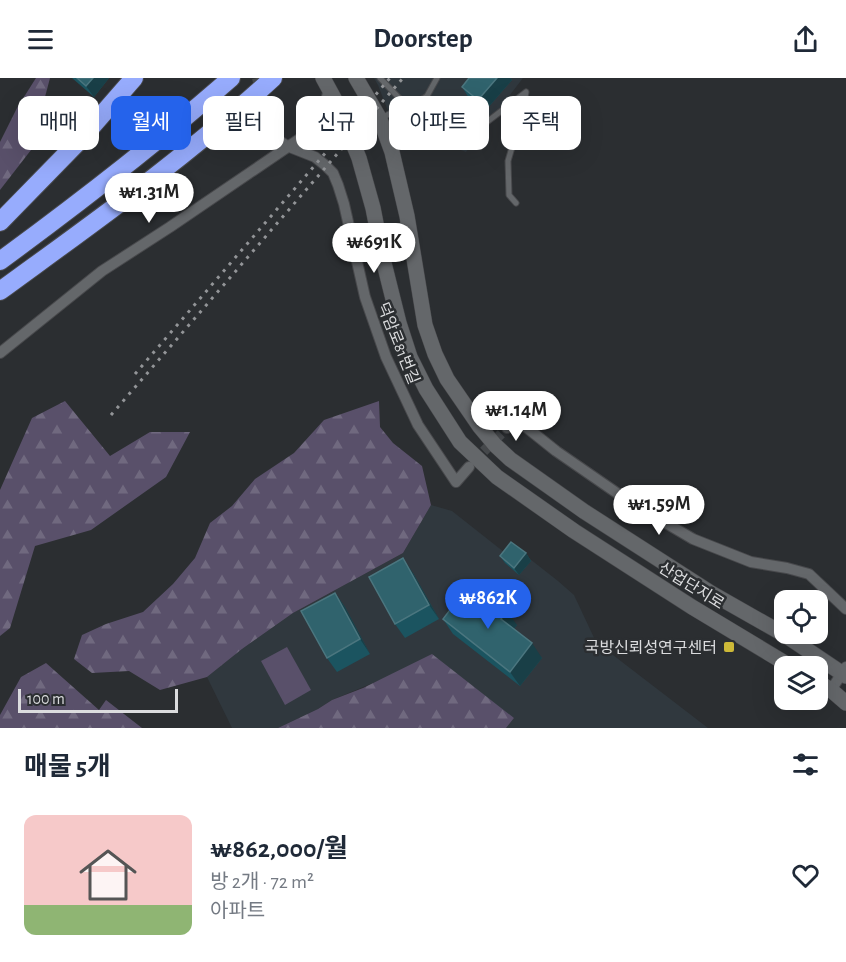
<!DOCTYPE html>
<html lang="ko">
<head>
<meta charset="utf-8">
<style>
  body { margin:0; font-family:"Alegreya Sans","Noto Sans KR",sans-serif; background:#f6f6f7; color:#1f2937; height:100vh; display:flex; flex-direction:column; font-size:22px; white-space:nowrap }
  * { box-sizing:border-box; margin:0 }
  p { font-size:20px; color:#747a83 }
  .icon { flex:none; width:33px; height:33px; fill:none; stroke:currentColor; stroke-width:2; stroke-linecap:round; stroke-linejoin:round }
  .map { position:relative; height:650px; overflow:hidden }
  .drawer { display:flex; flex-direction:column; background:#fff; flex:1 }
  .drawer>* { flex:none }
  .top-card { position:absolute; left:18px; top:18px; width:810px; height:54px; display:flex; gap:12px }
  .controls { position:absolute; left:774px; top:512px; display:grid; gap:12px }
  .controls a { display:grid; place-items:center; width:54px; height:54px; border-radius:12px; background:#fff; box-shadow:0 6px 24px #0002; font-size:30px }
  .scale { position:absolute; left:18px; bottom:15px; width:160px; box-sizing:border-box; padding-left:6px; border:3px solid #dbdcde; border-top:0; font-size:16px; line-height:21px; white-space:nowrap; color:#dbdcde; -webkit-text-stroke:4px #2b2e31; paint-order:stroke }
  .price { position:absolute; translate:-50% -51px; padding:0 14px; border-radius:21px; background:#fff; color:#222; font-size:20px; line-height:39px; filter:drop-shadow(0 2px 3px #0008) }
  .price::after { content:''; position:absolute; left:50%; top:36px; width:18px; height:14px; margin-left:-9px; background:inherit; clip-path:polygon(0 0,100% 0,50% 100%) }
  .price.active { background:#2563eb; color:#fff }
  ul { padding:0; list-style:none }
  li { display:flex; align-items:center; gap:18px; height:150px; padding:0 24px }
  li span { display:grid; place-items:center; flex:none; width:168px; height:120px; border-radius:12px; color:#555 }
  li>.icon { margin-inline-start:auto }
  span .icon { width:72px; height:72px; fill:#fffc; stroke-width:1 }
  li b { font-size:26px }
  h2 { display:flex; justify-content:space-between; align-items:center; height:72px; padding:0 24px; font-size:26px }
  .chip { padding:0 21px; border-radius:12px; background:#fff; box-shadow:0 6px 24px #0002; font-size:21px; line-height:54px }
  .chip.active { background:#2563eb; color:#fff }
  header { display:flex; justify-content:space-between; align-items:center; height:78px; padding:0 24px; background:#fff; font-size:27px; font-weight:700 }
  .map>svg:first-child { display:block }
</style>
</head>
<body>
<header><svg class="icon" aria-label="menu" viewBox="0 0 24 24"><path d="M4 6h16M4 12h16M4 18h16"/></svg>Doorstep<svg class="icon" aria-label="share" viewBox="0 0 24 24"><path d="M12 15V3M7 8l5-5 5 5M5 13v7h14v-7"/></svg></header>
<div class="map">
<svg width="846" height="650" viewBox="0 0 846 650">
  <defs>
    <pattern id="forest-firs" width="22" height="20" patternUnits="userSpaceOnUse" patternTransform="scale(1.5)"><rect width="22" height="20" fill="#59506a"/><path d="M5 1l3.5 6h-7zM16 11l3.5 6h-7z" fill="#70697f"/></pattern>
  </defs>
  <rect width="100%" height="100%" fill="#2b2e31"/>
  <g fill="#30383e">
    <polygon points="374,0 523,0 466,74 393,46 378,7"/>
    <polygon points="431,427 452,433 509,478 516,470 558,503 574,517 596,564 708,650 506,650 514,640 380,602 332,622 318,631 278,650 232,650 207,599 242,571 293,535 403,475"/>
  </g>
  <polygon fill="#59506a" points="287,569 311,612 285,627 261,583"/>
  <g fill="url(#forest-firs)">
    <polygon points="36,0 50,0 31,72 0,112 0,64 17,30"/>
    <polygon points="65,323 110,378 150,354 190,354 166,399 91,452 35,468 10,550 0,558 0,412 32,340"/>
    <polygon points="379,323 380,349 393,365 422,388 431,427 403,475 293,535 242,571 207,599 160,612 129,593 92,595 74,581 82,557 106,546 143,534 173,506 195,480 210,445 232,428 255,401 294,375 324,342"/>
    <polygon points="432,576 514,640 506,650 278,650 318,631 332,622 363,610"/>
    <polygon points="46,585 99,632 106,622 142,650 0,650 0,637 21,599"/>
  </g>
  <g fill="none" stroke-linecap="round" stroke-linejoin="round">
    <g stroke="#45484b" stroke-width="10" stroke-dasharray="10 5" stroke-linecap="butt">
      <polyline points="257,0 265,36"/>
      <polyline points="473,384 507,350"/>
    </g>
    <defs>
      <g id="lane">
        <polyline points="380,0 401,22 414,27 427,18 437,0"/>
        <polyline points="382,40 396,32 407,46 449,64 466,60 526,14 522,35 508,83 509,117 516,125"/>
      </g>
      <g id="street">
        <polyline points="265,36 272,58 287,68 315,79 325,87 333,95 338,107 344,126 365,219 386,279 418,347 456,404 469,389"/>
        <polyline points="320,47 349,55"/>
        <polyline points="0,275 102,193 170,149 320,47 329,11"/>
        <polyline points="507,350 516,341 556,373 627,422 693,461 751,484 787,490 809,496 846,531"/>
        <polyline points="816,522 825,512"/>
        <polyline points="831,612 846,589"/>
      </g>
      <g id="secondary">
        <polyline points="323,0 335,22 359,80 373,130 383,181 399,245 410,279 426,311 460,364 497,399 574,453 692,529 790,588"/>
        <polyline points="356,0 380,41 392,74 407,138 425,247 435,276 447,301 480,349 495,367 510,381 585,434 711,515 785,557 846,598"/>
        <polyline points="818,604 831,612 846,625"/>
      </g>
      <g id="highway">
        <polyline points="0,144 80,62 134,0"/>
        <path d="M0 183C79 125 157 65 231 0"/>
        <path d="M0 213C93 145 188 78 273 0"/>
      </g>
    </defs>
    <use href="#lane" stroke="#48494c" stroke-width="7"/>
    <use href="#street" stroke="#48494c" stroke-width="12"/>
    <use href="#secondary" stroke="#48494c" stroke-width="16"/>
    <use href="#highway" stroke="#48494c" stroke-width="20"/>
    <use href="#lane" stroke="#64676a" stroke-width="5"/>
    <use href="#street" stroke="#64676a" stroke-width="10"/>
    <use href="#secondary" stroke="#64676a" stroke-width="15"/>
    <use href="#highway" stroke="#97acfd" stroke-width="18"/>
    <g stroke="#939598" stroke-width="3" stroke-dasharray="3 6" stroke-linecap="butt">
      <polyline points="135,296 390,0"/>
      <polyline points="111,337 403,0"/>
    </g>
  </g>
  <g fill="#1b5460">
    <polygon points="72,0 109,0 94,19"/>
    <polygon points="469,0 510,0 512,2 485,33 469,20 462,9"/>
    <polygon points="526,475 531,483 519,497 505,485 500,478"/>
    <polygon points="413,495 439,541 405,560 395,546"/>
    <polygon points="335,515 345,529 370,576 337,594 327,580"/>
    <polygon points="489,531 517,547 514,551 542,580 520,608 453,556 443,541"/>
  </g>
  <g fill="#193f47">
    <polygon points="93,0 109,0 94,19 86,8"/>
    <polygon points="497,0 510,0 512,2 485,33 478,22"/>
    <polygon points="526,475 531,483 519,497 514,490"/>
    <polygon points="403,480 413,495 439,541 429,527"/>
    <polygon points="335,515 345,529 370,576 360,561"/>
    <polygon points="507,533 517,547 511,555 501,541"/>
    <polygon points="532,565 542,580 520,608 510,594"/>
  </g>
  <g fill="#30636d" stroke="#4b767f" stroke-width="1.5">
    <polygon points="77,0 93,0 86,8"/>
    <polygon points="469,0 497,0 478,22 462,9"/>
    <polygon points="511,464 526,475 514,490 500,478"/>
    <polygon points="403,480 429,527 395,546 369,499"/>
    <polygon points="465,512 489,531 495,524 507,533 501,541 532,565 510,594 443,541"/>
    <polygon points="335,515 360,561 327,580 301,533"/>
  </g>
  <rect fill="#cdb938" stroke="#2b2e31" stroke-width="2" x="723" y="563" width="12" height="12" rx="3"/>
  <g text-anchor="middle" stroke-width="5" stroke-linejoin="round" paint-order="stroke">
    <g font-size="16" fill="#dbdcde" stroke="#2b2e31">
      <text transform="translate(399 265) rotate(68)" y="6">덕암로81번길</text>
      <text transform="translate(692 507) rotate(32)" y="6">산업단지로</text>
    </g>
    <g font-size="16" fill="#dbdcde" stroke="#2b2e31" text-anchor="end">
      <text x="717" y="575">국방신뢰성연구센터</text>
    </g>
  </g>
</svg>
<div class="controls">
<a><svg class="icon" aria-label="locate" viewBox="0 0 24 24"><circle cx="12" cy="12" r="6"/><path d="M12 2v4M12 18v4M2 12h4M18 12h4"/></svg></a>
<a><svg class="icon" aria-label="layers" viewBox="0 0 24 24"><path d="M12 4l9 5-9 5-9-5zM3 14l9 5 9-5"/></svg></a>
</div>
<div class="scale">100 m</div>
<b class="price" style="left:149px;top:146px">₩1.31M</b>
<b class="price" style="left:374px;top:196px">₩691K</b>
<b class="price" style="left:516px;top:364px">₩1.14M</b>
<b class="price" style="left:659px;top:458px">₩1.59M</b>
<b class="price active" style="left:488px;top:552px">₩862K</b>
<div class="top-card">
<a class="chip">매매</a>
<a class="chip active">월세</a>
<a class="chip">필터</a>
<a class="chip">신규</a>
<a class="chip">아파트</a>
<a class="chip">주택</a>
</div>
</div>
<section class="drawer">
<h2>매물 5개<svg class="icon" aria-label="filters" viewBox="0 0 24 24"><path d="M4 7h16M4 17h16"/><circle cx="9" cy="7" r="2"/><circle cx="15" cy="17" r="2"/></svg></h2>
<ul>
<li><span style="background:linear-gradient(#f6c9c9 75%,#8fb573 0)"><svg class="icon" aria-label="home" viewBox="0 0 24 24"><path d="M3 11l9-7 9 7M6 9v11h12V9"/></svg></span><div><b>₩862,000/월</b><p>방 2개 · 72 m²</p><p>아파트</p></div><svg class="icon" aria-label="heart" viewBox="0 0 24 24"><path d="M12 20l-8-8c-3-5 5-10 8-4 3-6 11-1 8 4z"/></svg></li>
</ul>
</section>
</body>
</html>
